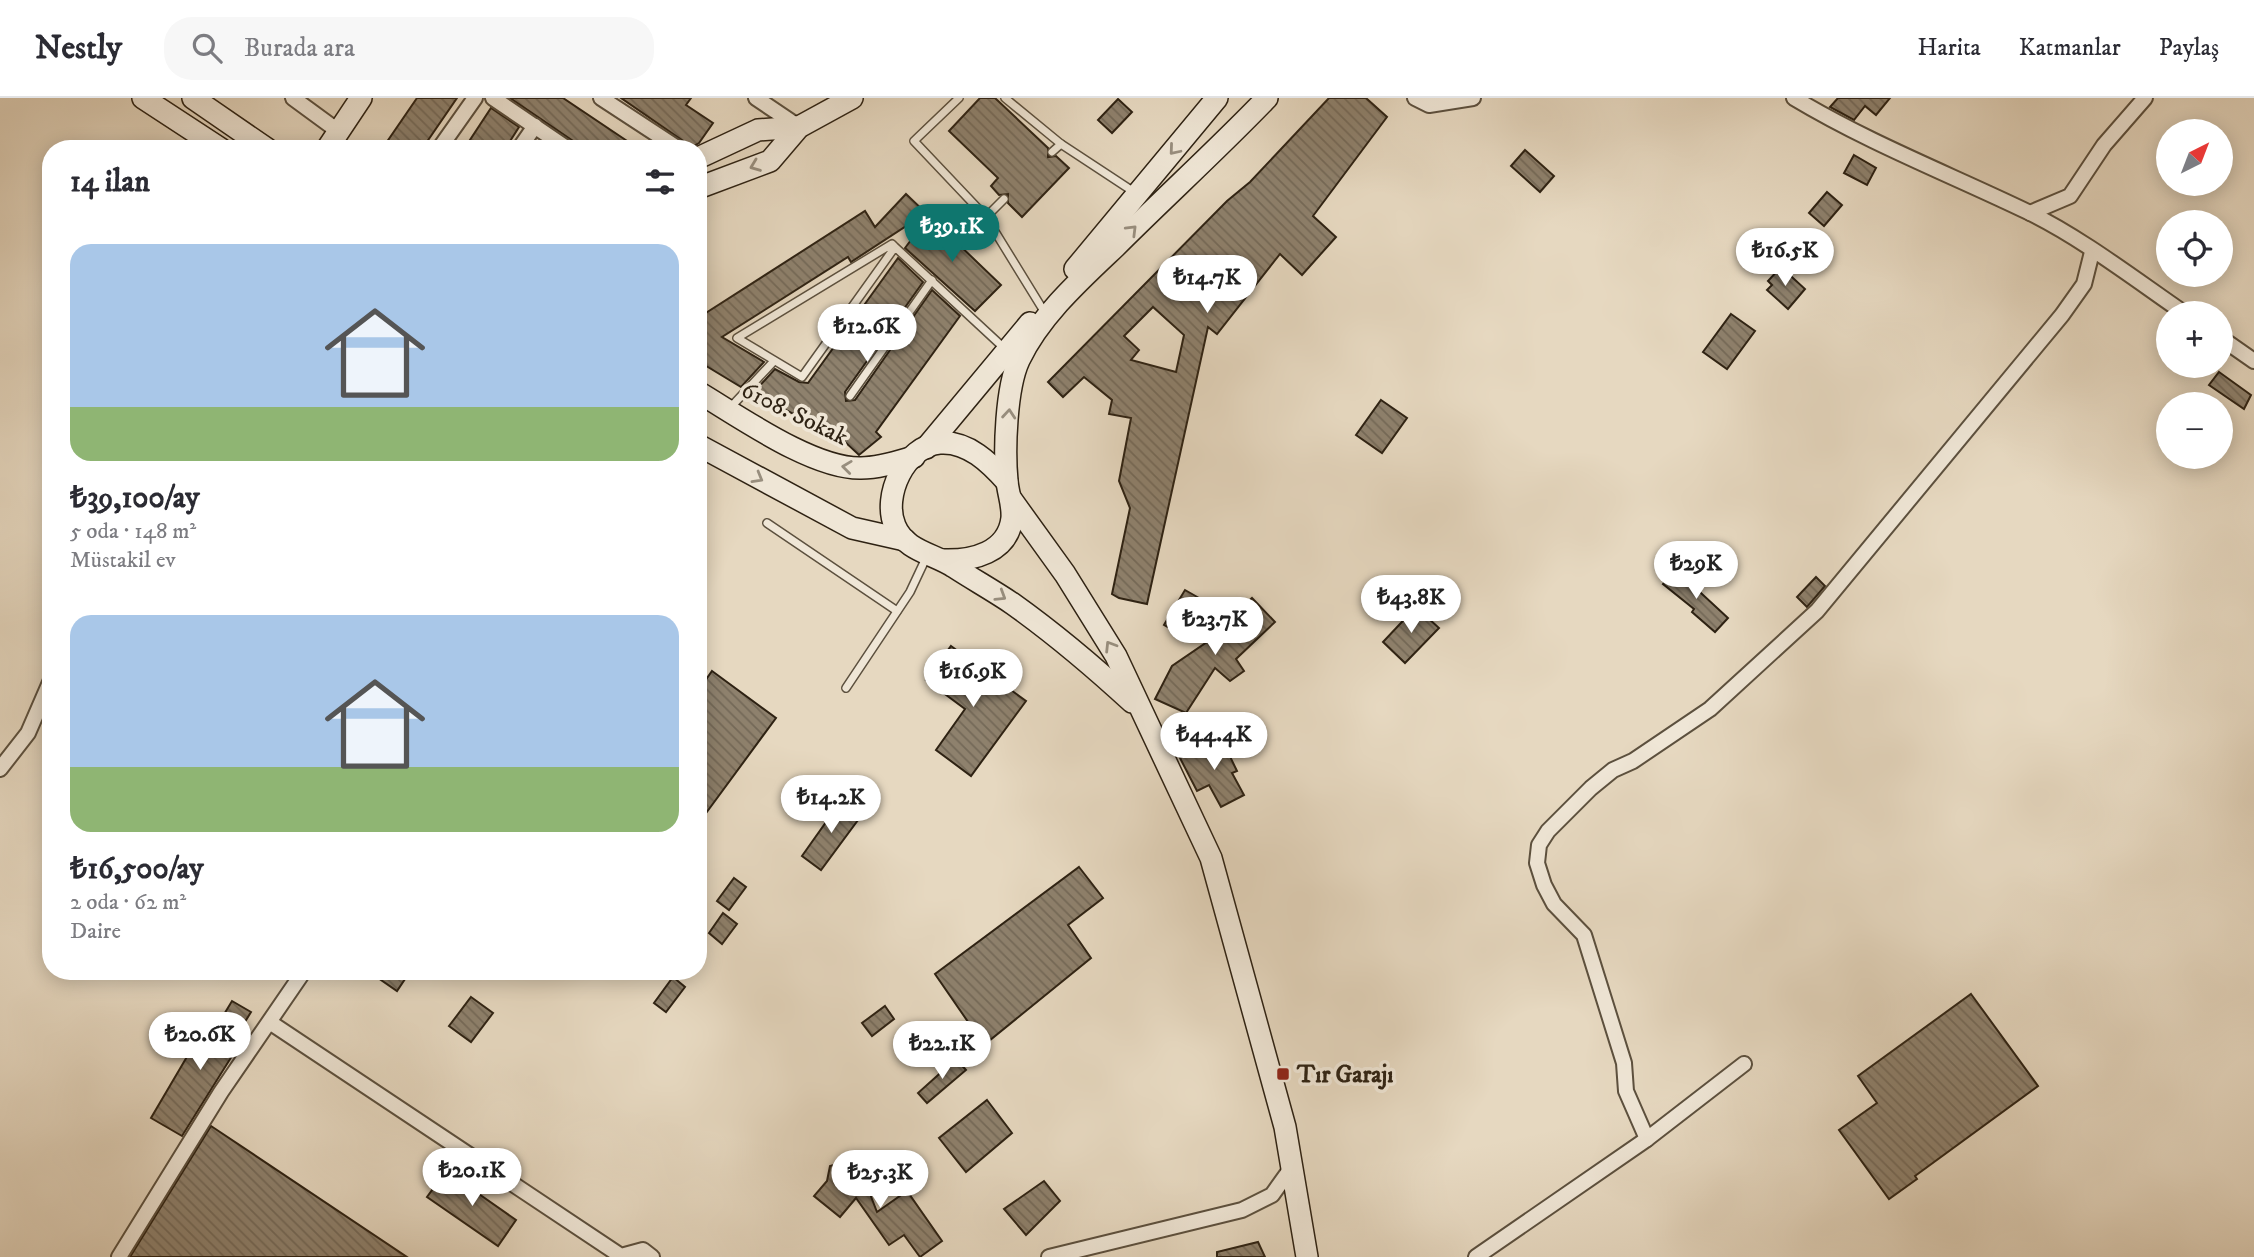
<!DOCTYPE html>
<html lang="tr">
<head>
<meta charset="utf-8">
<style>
  body { margin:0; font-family:"IM FELL DW Pica",serif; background:#f7f7f7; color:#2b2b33; height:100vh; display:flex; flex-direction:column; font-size:26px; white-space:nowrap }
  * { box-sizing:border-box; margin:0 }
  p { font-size:23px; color:#7c7c81 }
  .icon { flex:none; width:38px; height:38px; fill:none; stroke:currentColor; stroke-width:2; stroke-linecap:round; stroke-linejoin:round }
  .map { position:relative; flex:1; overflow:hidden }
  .panel { position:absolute; left:42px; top:42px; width:665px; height:840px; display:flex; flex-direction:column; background:#fff; border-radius:28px; box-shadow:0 4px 18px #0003 }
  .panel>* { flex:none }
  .needle { width:46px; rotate:42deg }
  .buttons { position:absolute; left:2156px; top:21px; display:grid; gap:14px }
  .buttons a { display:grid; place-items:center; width:77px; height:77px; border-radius:50%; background:#fff; box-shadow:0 4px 18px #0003; font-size:35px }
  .price { position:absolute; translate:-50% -60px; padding:0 16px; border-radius:24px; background:#fff; color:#222; font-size:23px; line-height:46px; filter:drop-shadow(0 2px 4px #0008) }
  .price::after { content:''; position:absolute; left:50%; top:42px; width:21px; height:16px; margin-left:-10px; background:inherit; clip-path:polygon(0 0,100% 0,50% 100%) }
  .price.current { background:#0f766e; color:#fff }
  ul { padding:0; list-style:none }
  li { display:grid; align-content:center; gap:14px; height:371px; padding:0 28px }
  li span { display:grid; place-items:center; height:217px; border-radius:21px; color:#555 }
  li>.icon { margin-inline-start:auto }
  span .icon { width:126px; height:126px; fill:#fffc; stroke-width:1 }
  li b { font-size:30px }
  h2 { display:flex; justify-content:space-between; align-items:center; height:84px; padding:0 28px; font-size:30px }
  header { display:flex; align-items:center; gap:42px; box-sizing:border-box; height:98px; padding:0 35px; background:#fff; border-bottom:2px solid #e1e1e2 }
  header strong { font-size:33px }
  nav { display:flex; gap:38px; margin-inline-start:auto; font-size:24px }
  .search { width:490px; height:63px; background:#f7f7f7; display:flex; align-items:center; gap:18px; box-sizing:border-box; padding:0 24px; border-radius:28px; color:#7c7c81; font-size:26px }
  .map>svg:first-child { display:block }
</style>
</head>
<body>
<header>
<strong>Nestly</strong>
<div class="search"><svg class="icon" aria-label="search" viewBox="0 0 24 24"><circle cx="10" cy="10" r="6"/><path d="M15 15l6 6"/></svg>Burada ara</div>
<nav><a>Harita</a><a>Katmanlar</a><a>Paylaş</a></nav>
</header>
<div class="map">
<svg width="2254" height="1159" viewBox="0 0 2254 1159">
  <defs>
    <pattern id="building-back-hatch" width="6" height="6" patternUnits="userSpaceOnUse" patternTransform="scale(1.75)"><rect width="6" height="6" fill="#8e816d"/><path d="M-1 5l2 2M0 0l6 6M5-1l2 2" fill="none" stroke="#746958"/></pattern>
  </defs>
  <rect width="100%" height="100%" fill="#e6d8c0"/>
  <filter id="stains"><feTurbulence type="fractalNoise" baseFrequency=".00286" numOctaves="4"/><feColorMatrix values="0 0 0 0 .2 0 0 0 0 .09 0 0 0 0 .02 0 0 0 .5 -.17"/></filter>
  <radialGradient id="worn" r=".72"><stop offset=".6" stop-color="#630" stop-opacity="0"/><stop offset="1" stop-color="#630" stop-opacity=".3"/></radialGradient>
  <g fill="url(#building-back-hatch)" stroke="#2e2213" stroke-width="2" fill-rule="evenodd">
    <polygon points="417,0 457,0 422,51 382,51"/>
    <polygon points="510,0 563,0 639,51 578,51 573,43"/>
    <polygon points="621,0 691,0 686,7 713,25 699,45 692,49"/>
    <polygon points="980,0 995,0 1048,50 1048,59 1056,58 1069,70 1022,119 1008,105 1008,96 999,97 991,88 998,80 949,33"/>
    <path d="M1329 0H1366L1387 19 1313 118 1336 139 1302 177 1280 156 1217 236 1208 229 1147 506 1119 500 1112 496 1130 410 1119 383 1131 320 1109 316 1112 302 1084 279 1063 299 1048 284 1227 103 1250 84ZM1153 209 1184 237 1176 274 1131 262 1139 252 1124 238Z"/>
    <polygon points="1838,0 1890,0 1876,17 1865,8 1854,22 1830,9"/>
    <polygon points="1118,1 1132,14 1112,35 1098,22"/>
    <polygon points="491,10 519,29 505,51 464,51"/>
    <polygon points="1525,52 1554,78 1540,94 1511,68"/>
    <polygon points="1854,57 1876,70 1867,87 1844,75"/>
    <polygon points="1827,94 1842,107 1824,128 1809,115"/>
    <polygon points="906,96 926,115 851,164 848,159 722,239 764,264 741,289 698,263 698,220 865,113 875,129"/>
    <polygon points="929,118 1001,187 975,213 905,150"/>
    <polygon points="898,160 923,184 845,294 846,303 855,302 932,192 960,218 876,334 881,339 859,357 842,341 753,295 775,271 799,284 808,285"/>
    <polygon points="1781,169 1805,191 1788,211 1767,192 1772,187 1768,183"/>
    <polygon points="1731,216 1755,233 1727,271 1703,254"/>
    <polygon points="2219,274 2251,297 2244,311 2209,287"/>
    <polygon points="1381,302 1407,320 1382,355 1356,337"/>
    <polygon points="1675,471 1728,520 1715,534 1692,514 1694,511 1663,486"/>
    <polygon points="1816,479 1825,488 1807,509 1797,499"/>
    <polygon points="1185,492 1199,500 1178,535 1164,527"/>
    <polygon points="1252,500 1275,524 1236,561 1244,573 1230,583 1215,570 1186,615 1155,601 1172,568 1223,533 1220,530"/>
    <polygon points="1416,509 1439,530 1405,565 1383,544"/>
    <polygon points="951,548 1026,603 971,678 936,652 965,611 926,582"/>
    <polygon points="712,573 776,620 698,726 698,593"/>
    <polygon points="1221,640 1237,673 1232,675 1244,697 1221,709 1209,687 1197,693 1180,660"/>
    <polygon points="841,703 861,718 821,772 802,758"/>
    <polygon points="1079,769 1103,800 1068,827 1091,860 984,947 935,876"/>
    <polygon points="734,780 746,789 729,812 717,803"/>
    <polygon points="723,815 737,826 722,846 709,835"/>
    <polygon points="368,873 399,873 407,878 397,893"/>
    <polygon points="673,879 685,889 666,914 654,905"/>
    <polygon points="1971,896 2038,988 1915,1078 1917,1081 1889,1101 1839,1032 1877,1005 1858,978"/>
    <polygon points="471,899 493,915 471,944 449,928"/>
    <polygon points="232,903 251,914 226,955 232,958 182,1038 151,1020 205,928 214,933"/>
    <polygon points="885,908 894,921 872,938 862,925"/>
    <polygon points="956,961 966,972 927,1005 918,995"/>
    <polygon points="987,1002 1012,1035 966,1074 939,1040"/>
    <polygon points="211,1028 407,1159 130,1159"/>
    <polygon points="843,1064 854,1072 855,1091 870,1096 877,1114 907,1093 942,1143 920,1159 904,1137 889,1147 856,1100 840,1119 814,1098 827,1083 830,1068"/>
    <polygon points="446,1073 516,1122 498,1148 427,1099"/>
    <polygon points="1044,1083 1060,1103 1026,1137 1004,1111"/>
    <polygon points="1258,1144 1265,1159 1217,1159 1217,1154"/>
  </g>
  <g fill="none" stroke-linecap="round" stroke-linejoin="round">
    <defs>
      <g id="lane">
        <polyline points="959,0 914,43 986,119"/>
        <polyline points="1005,0 1061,46 1134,94"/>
        <polyline points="1052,54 1061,46"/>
        <polyline points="1004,101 986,119 1042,210"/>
        <polyline points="895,149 802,279 737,240 892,146 895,149 1004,250"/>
        <polyline points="850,298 932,182"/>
        <polyline points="729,311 774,263"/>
        <polyline points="767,425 897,513"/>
        <polyline points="846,590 910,494 926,460"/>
      </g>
      <g id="street">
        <polyline points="293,0 338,33"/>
        <polyline points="493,0 568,51"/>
        <polyline points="601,0 679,51"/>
        <polyline points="756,0 799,29"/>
        <polyline points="1415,0 1429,7 1473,0"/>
        <path d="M1794 0C1869 45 1949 76 2028 114 2080 139 2136 182 2184 215"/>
        <polyline points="439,51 475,0"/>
        <polyline points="519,51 535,28"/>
        <polyline points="2030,115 2070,98 2104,47 2145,0"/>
        <polyline points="2221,240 2254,263"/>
        <polyline points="0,671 28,635 51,582"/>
        <polyline points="271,925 621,1158 643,1152 652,1159"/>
        <polyline points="1647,1041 1626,993 1624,965 1584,837 1554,806 1544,787 1537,765 1539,747 1548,733 1591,690 1613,672 1633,663 1710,611 1817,513 2062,217 2084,186 2092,154"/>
        <polyline points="119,1159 221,994 304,873"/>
        <polyline points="1049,1159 1242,1112 1272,1097 1292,1069"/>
        <polyline points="1476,1159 1647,1041 1744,966"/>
      </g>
      <g id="secondary">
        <polyline points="143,0 221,51"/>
        <polyline points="193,0 267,51"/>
        <polyline points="327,51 361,0"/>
        <polyline points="698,60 758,32 799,29"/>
        <polyline points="698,90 770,63 799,29 852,0"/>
        <polyline points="1075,171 1217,0"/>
        <path d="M698 294C740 319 813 371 861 370 879 370 897 364 914 359"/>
        <polyline points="698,347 852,430 905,442"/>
        <polyline points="926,350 1030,225"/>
        <path d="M1007 384C990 365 968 343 940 345 905 348 882 398 895 428 905 453 935 456 954 469 974 482 994 493 1013 506 1055 536 1094 569 1132 604"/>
        <polyline points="1011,401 1065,476 1116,558 1211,760 1285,1029 1307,1159"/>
        <path d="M943 462C972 463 1008 455 1012 420 1013 407 1008 395 1007 383 1004 352 1006 290 1019 262 1040 218 1080 182 1115 149 1165 99 1218 51 1267 0"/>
      </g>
    </defs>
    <use href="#lane" stroke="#5c503e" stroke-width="10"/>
    <use href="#street" stroke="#5c503e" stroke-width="18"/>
    <use href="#secondary" stroke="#2e2213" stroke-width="24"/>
    <use href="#lane" stroke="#efe6d6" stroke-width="7"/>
    <use href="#street" stroke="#efe6d6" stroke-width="14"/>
    <use href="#secondary" stroke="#efe6d6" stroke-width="21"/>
  </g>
  <defs><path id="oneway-chevron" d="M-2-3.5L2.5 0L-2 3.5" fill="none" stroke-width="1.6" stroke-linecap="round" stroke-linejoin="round" transform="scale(1.75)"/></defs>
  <g stroke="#988e7e">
    <use href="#oneway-chevron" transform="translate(1174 52) rotate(130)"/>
    <use href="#oneway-chevron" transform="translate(755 68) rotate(159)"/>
    <use href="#oneway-chevron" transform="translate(1132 132) rotate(-45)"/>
    <use href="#oneway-chevron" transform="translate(1009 316) rotate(-85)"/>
    <use href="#oneway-chevron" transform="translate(847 369) rotate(-173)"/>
    <use href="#oneway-chevron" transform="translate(758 380) rotate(30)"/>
    <use href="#oneway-chevron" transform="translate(1001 498) rotate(32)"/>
    <use href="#oneway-chevron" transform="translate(1110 548) rotate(-122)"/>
  </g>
  <rect fill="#8f2418" stroke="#efe6d6" stroke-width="2.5" x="1276" y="969" width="14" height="14" rx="3.5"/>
  <g text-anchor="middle" stroke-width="7" stroke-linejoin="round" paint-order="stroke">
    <g font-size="24" fill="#2e2213" stroke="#efe6d6">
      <text transform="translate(795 315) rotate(26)" y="8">6108. Sokak</text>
    </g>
    <g font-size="24" font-weight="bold" fill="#2e2213" stroke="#efe6d6" text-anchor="start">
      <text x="1297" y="984">Tır Garajı</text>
    </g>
  </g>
  <rect width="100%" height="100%" filter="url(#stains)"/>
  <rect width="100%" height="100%" fill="url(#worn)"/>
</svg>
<div class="buttons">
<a><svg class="needle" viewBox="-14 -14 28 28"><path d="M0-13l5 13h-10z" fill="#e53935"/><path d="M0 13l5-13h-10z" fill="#7c7c81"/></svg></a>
<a><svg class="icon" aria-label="locate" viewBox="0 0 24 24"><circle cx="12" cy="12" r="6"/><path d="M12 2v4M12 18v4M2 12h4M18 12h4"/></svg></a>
<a>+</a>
<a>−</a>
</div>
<b class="price current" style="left:952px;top:166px">₺39.1K</b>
<b class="price" style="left:1785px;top:190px">₺16.5K</b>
<b class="price" style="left:1207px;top:217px">₺14.7K</b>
<b class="price" style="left:867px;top:266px">₺12.6K</b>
<b class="price" style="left:1696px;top:503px">₺29K</b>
<b class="price" style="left:1411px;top:537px">₺43.8K</b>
<b class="price" style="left:1215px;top:559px">₺23.7K</b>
<b class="price" style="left:973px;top:611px">₺16.9K</b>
<b class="price" style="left:1214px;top:674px">₺44.4K</b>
<b class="price" style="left:831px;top:737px">₺14.2K</b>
<b class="price" style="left:200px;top:974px">₺20.6K</b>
<b class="price" style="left:942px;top:983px">₺22.1K</b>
<b class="price" style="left:472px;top:1110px">₺20.1K</b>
<b class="price" style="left:880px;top:1112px">₺25.3K</b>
<section class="panel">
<h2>14 ilan<svg class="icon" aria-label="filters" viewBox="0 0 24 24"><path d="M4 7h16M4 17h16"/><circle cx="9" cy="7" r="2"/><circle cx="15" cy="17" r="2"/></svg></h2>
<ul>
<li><span style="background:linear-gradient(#a9c7e8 75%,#8fb573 0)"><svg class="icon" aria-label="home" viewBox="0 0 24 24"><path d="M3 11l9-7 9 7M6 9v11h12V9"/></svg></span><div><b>₺39,100/ay</b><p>5 oda · 148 m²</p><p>Müstakil ev</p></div></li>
<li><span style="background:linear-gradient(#a9c7e8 70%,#8fb573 0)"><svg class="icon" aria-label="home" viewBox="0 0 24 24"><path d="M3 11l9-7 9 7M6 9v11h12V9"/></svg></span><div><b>₺16,500/ay</b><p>2 oda · 62 m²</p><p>Daire</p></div></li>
</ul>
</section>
</div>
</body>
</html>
